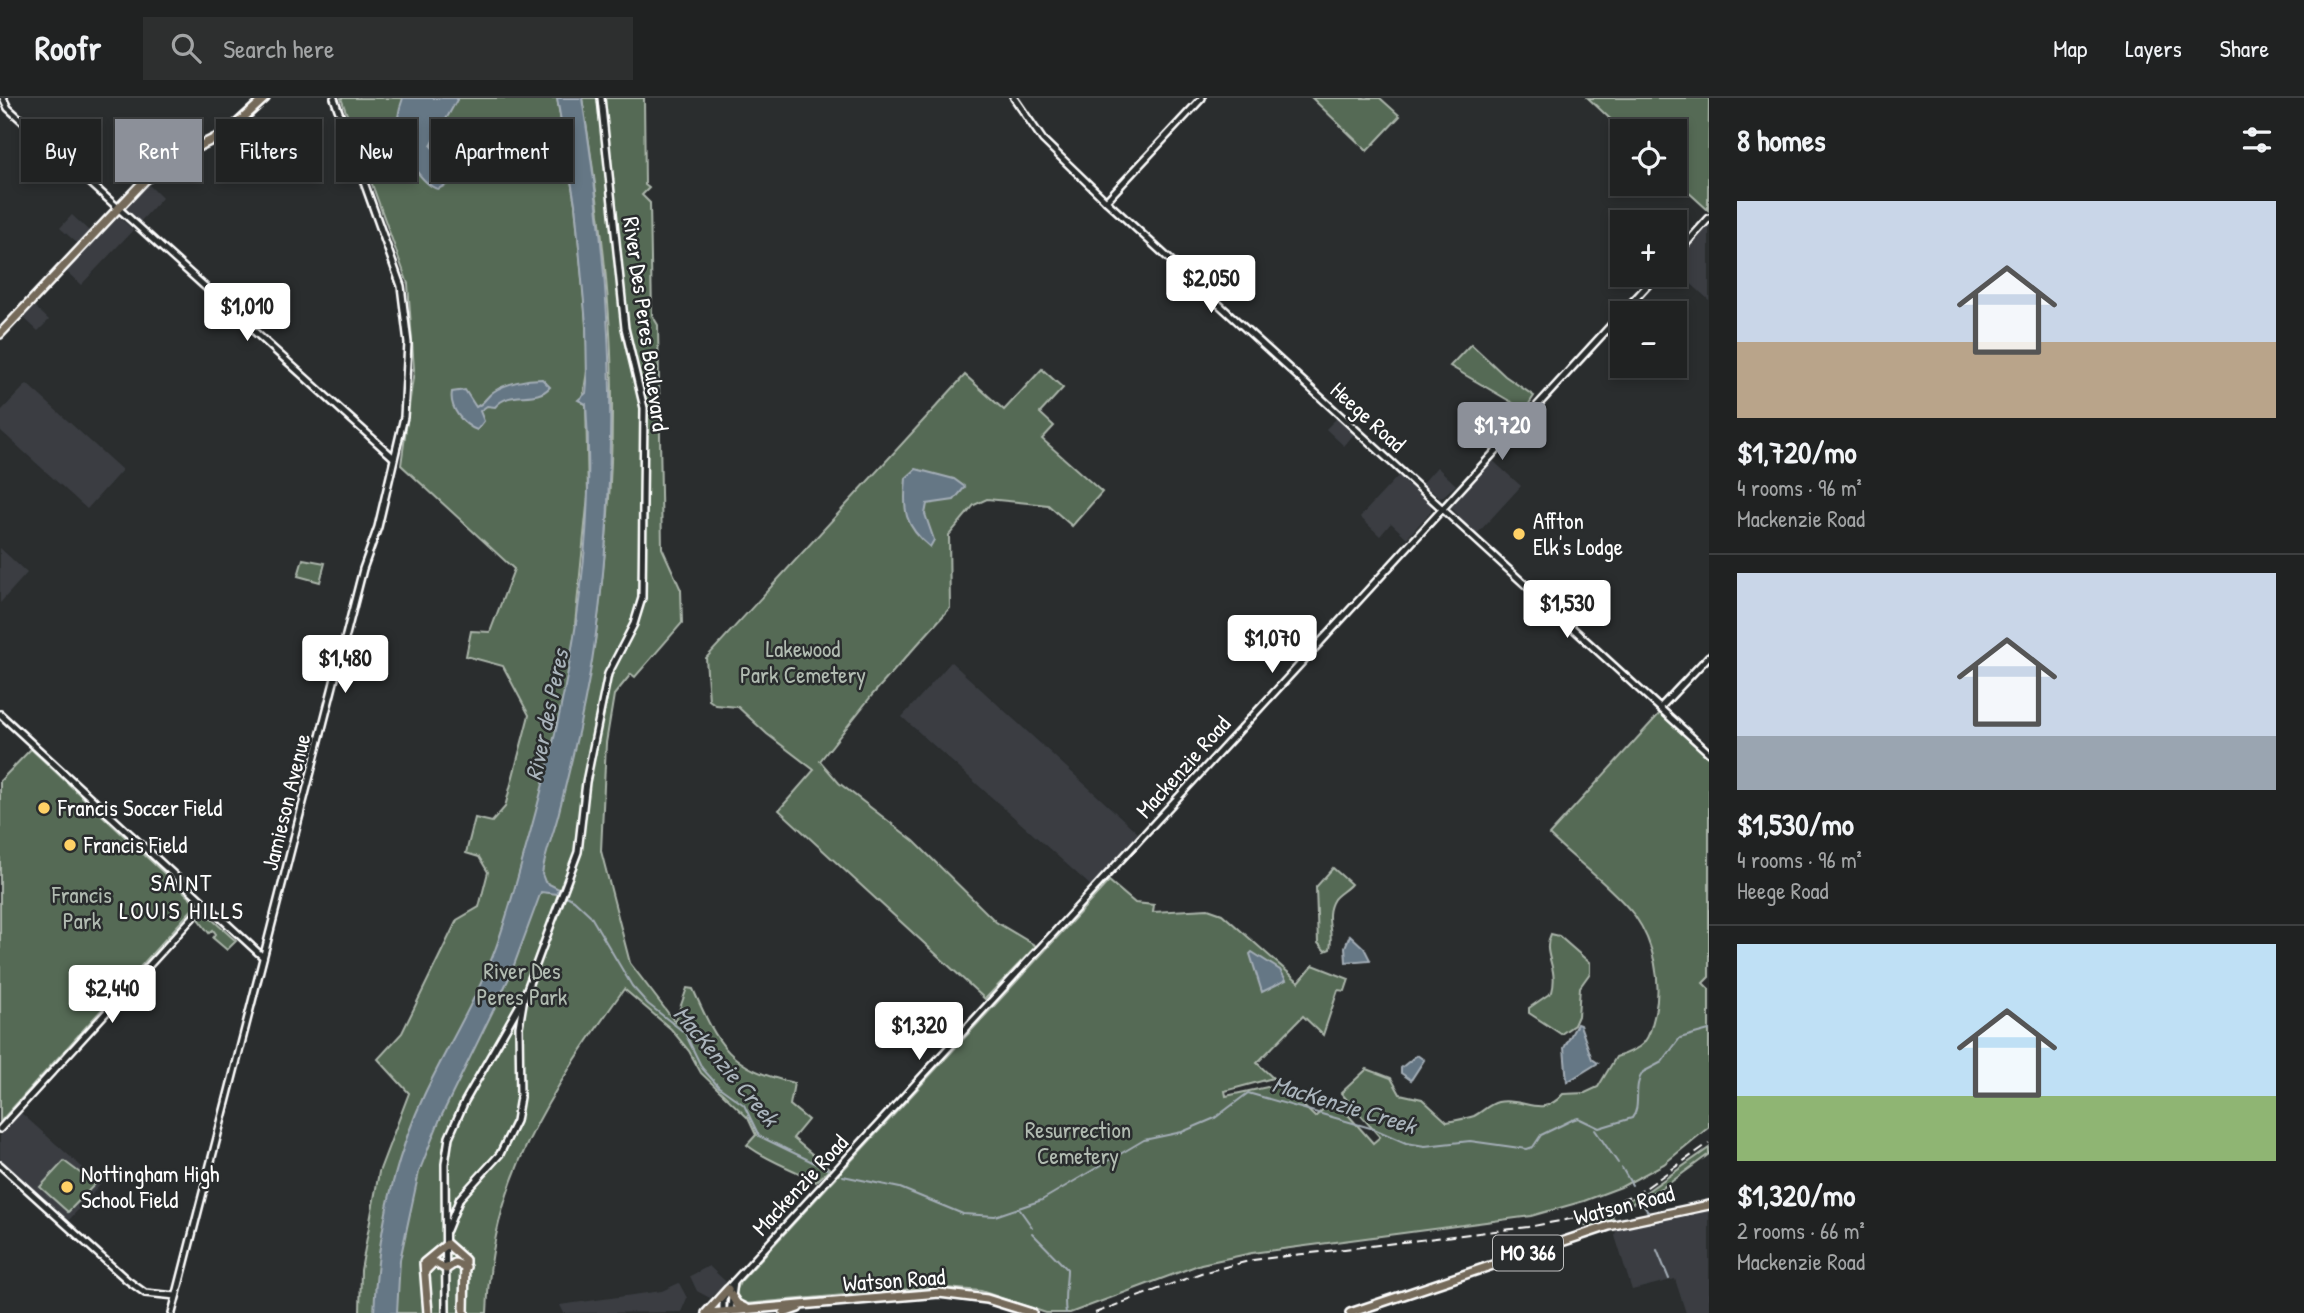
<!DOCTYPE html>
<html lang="en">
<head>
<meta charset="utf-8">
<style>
  body { margin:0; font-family:"Patrick Hand",sans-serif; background:#2d2f2f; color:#f1f3f6; height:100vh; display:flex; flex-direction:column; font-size:26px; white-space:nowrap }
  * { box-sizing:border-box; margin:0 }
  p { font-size:23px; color:#a2a4a5 }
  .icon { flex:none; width:38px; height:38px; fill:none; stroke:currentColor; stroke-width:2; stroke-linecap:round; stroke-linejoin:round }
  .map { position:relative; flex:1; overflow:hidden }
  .details { display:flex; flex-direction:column; background:#202222; width:595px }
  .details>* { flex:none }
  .top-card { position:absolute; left:21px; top:21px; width:665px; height:63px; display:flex; gap:14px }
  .fabs { position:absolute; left:1610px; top:21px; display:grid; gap:14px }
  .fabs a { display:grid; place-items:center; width:77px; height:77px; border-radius:0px; background:#202222; box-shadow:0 4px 10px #0003,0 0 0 2px #3d3f40; font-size:35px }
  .price { position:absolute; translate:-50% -60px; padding:0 16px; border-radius:7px; background:#fff; color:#222; font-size:23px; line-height:46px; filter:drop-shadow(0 2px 4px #0008) }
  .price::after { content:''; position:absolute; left:50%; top:42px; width:21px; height:16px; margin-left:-10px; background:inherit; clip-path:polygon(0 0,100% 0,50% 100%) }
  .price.current { background:#8c9099; color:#fff }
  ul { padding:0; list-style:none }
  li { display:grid; align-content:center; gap:14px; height:371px; padding:0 28px }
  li+li { border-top:2px solid #3d3f40 }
  li span { display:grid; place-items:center; height:217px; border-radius:0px; color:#555 }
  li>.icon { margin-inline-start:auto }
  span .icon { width:126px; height:126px; fill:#fffc; stroke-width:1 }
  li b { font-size:30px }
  h2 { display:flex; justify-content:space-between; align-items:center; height:84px; padding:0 28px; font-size:30px }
  .pill { padding:0 24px; border-radius:0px; background:#202222; box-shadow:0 4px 10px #0003,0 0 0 2px #3d3f40; font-size:24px; line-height:63px }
  .pill.current { background:#8c9099; color:#fff }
  header { display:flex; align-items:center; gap:42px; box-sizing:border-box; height:98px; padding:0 35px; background:#202222; border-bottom:2px solid #3d3f40 }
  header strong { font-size:33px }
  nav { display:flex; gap:38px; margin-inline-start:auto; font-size:24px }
  .search { width:490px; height:63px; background:#2d2f2f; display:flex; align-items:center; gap:18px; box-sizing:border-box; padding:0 24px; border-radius:0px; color:#a2a4a5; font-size:26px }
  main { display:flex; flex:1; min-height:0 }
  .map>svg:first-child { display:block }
</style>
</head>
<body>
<header>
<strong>Roofr</strong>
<div class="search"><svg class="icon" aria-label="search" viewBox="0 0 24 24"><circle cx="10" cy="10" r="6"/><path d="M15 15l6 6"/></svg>Search here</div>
<nav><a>Map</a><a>Layers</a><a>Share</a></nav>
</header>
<main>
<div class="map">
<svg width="1709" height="1215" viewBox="0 0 1709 1215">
  <rect width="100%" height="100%" fill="#2a2d2e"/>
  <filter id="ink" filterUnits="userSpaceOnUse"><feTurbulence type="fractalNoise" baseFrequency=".0143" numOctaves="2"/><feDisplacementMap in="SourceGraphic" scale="14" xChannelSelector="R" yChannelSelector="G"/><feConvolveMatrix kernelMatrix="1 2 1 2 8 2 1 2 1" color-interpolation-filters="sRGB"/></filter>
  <g filter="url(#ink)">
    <g fill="#3b3e43">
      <polygon points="254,19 270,36 230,63 221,44"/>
      <polygon points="148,86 162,100 139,125 125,110"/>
      <polygon points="72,117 89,133 78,146 60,130"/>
      <polygon points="119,119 133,132 81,187 66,173"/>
      <polygon points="1709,127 1709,202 1675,171 1675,164"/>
      <polygon points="33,207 49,222 38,233 23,219"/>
      <polygon points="27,286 122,372 87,411 0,332 0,314"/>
      <polygon points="1338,319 1354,336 1344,348 1326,331"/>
      <polygon points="1492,362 1521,388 1476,437 1451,409"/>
      <polygon points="1437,369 1456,387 1441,400 1422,386"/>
      <polygon points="1400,376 1431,405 1431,413 1407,440 1391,425 1380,438 1360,419"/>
      <polygon points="0,450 27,475 0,505"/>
      <polygon points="951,564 1138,735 1091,788 902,619"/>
      <polygon points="21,1015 101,1086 69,1122 0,1061 0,1038"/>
      <polygon points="1709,1112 1709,1215 1686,1215 1675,1181 1632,1192 1615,1138 1616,1132"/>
      <polygon points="709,1168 726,1184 710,1200 697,1193 690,1178"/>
      <polygon points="679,1185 687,1200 681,1214 564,1215 560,1207 662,1193"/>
    </g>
    <g fill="#556a54" stroke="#aab4aa" stroke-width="2">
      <path d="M341 0H557L575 106 585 211 588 267 582 305 586 306 588 398 575 526 595 544C604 468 612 392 612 316 613 211 599 104 582 0H644L645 87 649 90 642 97 650 105 652 217 658 227 662 450 681 492 682 525 635 579 631 576 614 597 606 645 601 753 630 865 675 924 687 890 693 891C719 949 729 970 794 985L790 1007 808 1022 793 1040 830 1071 816 1084C793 1070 768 1064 747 1047L756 1037 748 1020 701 975 689 953 671 931 624 891C550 995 490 1082 487 1215H360L361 1172 379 1074 409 995 378 961 402 935 457 822 479 809 488 774 479 759 466 755 475 720 492 724 505 709 529 617 503 568 466 558 471 533 490 534 514 471 401 367 414 272 408 186Z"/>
      <polygon points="1312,0 1380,0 1400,18 1367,53"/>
      <polygon points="1588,0 1709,0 1708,112 1675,82 1675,33 1623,33"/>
      <polygon points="1471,246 1505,278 1534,298 1525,312 1450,268"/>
      <polygon points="1042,271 1063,290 1040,315 1054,328 1042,341 1102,394 1072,428 1048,407 987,401 974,407 949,437 950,510 873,596 820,663 839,685 914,743 996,824 1036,848 985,901 779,712 814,672 767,636 738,609 716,607 709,602 706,560 965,277 1004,312"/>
      <polygon points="303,461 325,465 320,484 298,478"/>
      <path d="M1661 614 1709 659V879L1703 885 1709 891V1029L1664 1066 1621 1089 1584 1103 1531 1118 1252 1155 1201 1166 1070 1215H1046L981 1193 935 1189 744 1206 734 1198 740 1184 1109 783 1135 805 1154 807 1153 814 1208 811 1222 816 1299 884 1313 867 1349 881 1345 893 1338 892 1323 937 1303 918 1257 965 1273 980 1225 993 1226 998 1281 986 1315 1019 1334 1001 1373 1045 1380 1039 1341 995 1367 971 1391 980 1400 996 1422 1001 1447 1024C1456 1022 1465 1021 1474 1018 1482 1014 1489 1006 1498 1004 1525 999 1541 1021 1563 996L1585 995 1598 989 1616 959C1645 950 1648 945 1655 915 1662 884 1654 845 1635 818 1614 791 1574 761 1549 737Z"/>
      <polygon points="31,651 197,806 0,1024 0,683"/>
      <path d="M1333 770 1351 786C1346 792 1339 795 1334 801 1323 818 1334 833 1330 851L1325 853 1318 845 1316 789Z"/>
      <polygon points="205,815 236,843 227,852 213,840 216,836 213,832 209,835 199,822"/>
      <path d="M1551 836 1559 838 1590 865V875L1580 889 1578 918 1574 927 1561 936 1529 915V910L1552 894C1559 868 1541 856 1551 836Z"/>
      <polygon points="1709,1050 1709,1056 1667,1087 1612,1116 1613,1122 1593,1128 1581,1126 1580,1123 1646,1094"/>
      <polygon points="64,1063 95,1086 68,1114 40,1089"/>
    </g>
    <g fill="#657785" stroke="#a3adb6" stroke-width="2">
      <path d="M403 0H458L431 48 462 79 438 91C423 88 401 53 398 39 396 25 398 13 403 0Z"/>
      <path d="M557 0H582C612 184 621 358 595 543 587 601 573 658 559 714 554 735 545 755 542 776L545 784 559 791 557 796 541 794 510 878 440 1021 419 1074 400 1162 397 1215H374C377 1137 392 1066 425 995 448 947 476 902 495 852 509 814 519 774 530 735 568 597 597 450 586 306L578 302 586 295 587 284 586 226 575 106Z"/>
      <path d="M542 281 550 289C535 306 511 290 495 309L487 308 480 313 484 323 477 332C463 327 449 310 452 294L465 292 476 309C485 305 486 299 493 294 506 285 526 281 542 281Z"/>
      <path d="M916 371 954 381 965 389 954 402 927 406 925 416 934 442 930 449C904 428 903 412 906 380Z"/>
      <polygon points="1350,837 1364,850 1370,862 1346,864 1345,849"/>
      <polygon points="1252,854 1280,872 1286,882 1262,894 1250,856"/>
      <polygon points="1577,926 1580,927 1592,961 1598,965 1567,984 1564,950"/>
      <polygon points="1417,957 1424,962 1411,982 1401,975 1401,970"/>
    </g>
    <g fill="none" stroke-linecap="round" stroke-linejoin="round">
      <g stroke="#a3adb6" stroke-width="2">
        <polyline points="557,793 574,802 590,817 632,888 648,906 685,935 702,970 719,989 744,1007 759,1038 827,1071"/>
        <polyline points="1595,1032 1618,1065"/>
        <polyline points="1622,1070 1632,1087"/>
        <path d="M843 1078 900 1090 963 1116 995 1118 1042 1102 1144 1042 1182 1034 1215 1020 1248 995 1374 1031 1406 1045 1425 1048 1470 1043 1527 1051 1533 1049 1541 1037 1572 1022 1578 1020 1599 1030 1632 1020C1642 1008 1632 989 1643 974L1662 964 1680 940 1709 932"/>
        <polyline points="1643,1107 1648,1114"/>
        <polyline points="1020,1112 1032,1129"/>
        <path d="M1032 1135 1067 1171C1067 1187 1063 1198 1066 1215"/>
        <polyline points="1657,1152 1669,1181"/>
      </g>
      <defs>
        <g id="tertiary">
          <polyline points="1014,0 1043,42 1106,103 1709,655"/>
          <polyline points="1106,103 1202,0"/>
          <polyline points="118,110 394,360"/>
          <polyline points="1660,610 1709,558"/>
          <polyline points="0,616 263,859"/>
          <polyline points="0,1031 206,805"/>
          <polyline points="0,1067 127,1182 145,1195 176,1198"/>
        </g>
        <g id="secondary">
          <polyline points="3,0 8,10 118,110"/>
          <polyline points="1675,158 1709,120"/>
          <polyline points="447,1132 460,1100 500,1056 516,1023 520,999 519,929 524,899 578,754 586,684 608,576 634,526 642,500 644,310 625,230 601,0"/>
          <polyline points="723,1214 723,1201 730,1188 1657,177"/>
          <polyline points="172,1215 363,471 378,429 404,319 408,245 401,188 334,0"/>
          <polyline points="446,1215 445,1066 449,1039 465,1003 523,901"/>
          <polyline points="730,1215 734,1184"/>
        </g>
        <g id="primary">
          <polyline points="0,236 145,82 171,62 228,34 265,0"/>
          <polyline points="425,1173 434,1164 446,1171 455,1165 466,1169"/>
          <polyline points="731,1197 737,1206 745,1210"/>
          <polyline points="428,1215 424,1165 447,1146 465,1162 464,1215"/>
          <polyline points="706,1215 728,1191"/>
          <polyline points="709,1215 939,1195 987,1201 1032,1215"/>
          <polyline points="784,1215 798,1210"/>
          <polyline points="1350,1215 1609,1128 1709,1107"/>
        </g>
      </defs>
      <use href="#tertiary" stroke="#fff" stroke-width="10"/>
      <use href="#secondary" stroke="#fff" stroke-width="10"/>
      <use href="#primary" stroke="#fff" stroke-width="12"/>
      <use href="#tertiary" stroke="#2a2d2e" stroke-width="5"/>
      <use href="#secondary" stroke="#2a2d2e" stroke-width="5"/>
      <use href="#primary" stroke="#746a5a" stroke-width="7"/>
      <polyline stroke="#fff" stroke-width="2" stroke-dasharray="10 5" stroke-linecap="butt" points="1095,1215 1201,1175 1253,1162 1528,1129 1576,1120 1640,1094 1709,1045"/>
    </g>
  </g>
  <g fill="#ffd166" stroke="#2a2d2e" stroke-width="2.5">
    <circle cx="1519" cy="436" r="7"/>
    <circle cx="44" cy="710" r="7"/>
    <circle cx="70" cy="747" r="7"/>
    <circle cx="67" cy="1089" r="7"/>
  </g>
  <g text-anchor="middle" stroke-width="5" stroke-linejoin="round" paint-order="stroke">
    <rect fill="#2a2d2e" stroke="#bfc0c0" stroke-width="2" x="1493" y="1137.5" width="70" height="35" rx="5"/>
    <g font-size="21" font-weight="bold" fill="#fff">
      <text x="1528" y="1162">MO 366</text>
    </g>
    <g font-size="23" fill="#fff" stroke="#2a2d2e">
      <text transform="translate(646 226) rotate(82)" y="8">River Des Peres Boulevard</text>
      <text transform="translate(1368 319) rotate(42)" y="8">Heege Road</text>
      <text transform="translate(1183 669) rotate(-48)" y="8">Mackenzie Road</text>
      <text transform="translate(286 704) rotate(-76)" y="8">Jamieson Avenue</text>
      <text transform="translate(800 1087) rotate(-47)" y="8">Mackenzie Road</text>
      <text transform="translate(1624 1107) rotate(-14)" y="8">Watson Road</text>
      <text transform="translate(894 1182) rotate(-4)" y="8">Watson Road</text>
    </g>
    <g font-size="23" fill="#fff" stroke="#2a2d2e" text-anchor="start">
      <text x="1533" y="431">Affton<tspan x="1533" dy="26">Elk's Lodge</tspan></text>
      <text x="58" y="718">Francis Soccer Field</text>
      <text x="84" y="755">Francis Field</text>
      <text x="81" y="1084">Nottingham High<tspan x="81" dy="26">School Field</tspan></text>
    </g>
    <g font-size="23" fill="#b2bcb2" stroke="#2a2d2e">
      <text x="803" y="559">Lakewood<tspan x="803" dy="26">Park Cemetery</tspan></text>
      <text x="82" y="805">Francis<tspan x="82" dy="26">Park</tspan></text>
      <text x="522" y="881">River Des<tspan x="522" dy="26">Peres Park</tspan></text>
      <text x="1078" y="1040">Resurrection<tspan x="1078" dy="26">Cemetery</tspan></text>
    </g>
    <g font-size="24" font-style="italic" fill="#aab4bc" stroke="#2a2d2e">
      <text transform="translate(547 617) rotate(-78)" y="8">River des Peres</text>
      <text transform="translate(726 968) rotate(50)" y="8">MacKenzie Creek</text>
      <text transform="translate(1344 1007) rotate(17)" y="8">MacKenzie Creek</text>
    </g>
    <g font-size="24" letter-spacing="2" fill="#fff" stroke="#2a2d2e">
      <text x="182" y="793">SAINT<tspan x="182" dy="28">LOUIS HILLS</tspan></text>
    </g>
  </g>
</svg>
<div class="fabs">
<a><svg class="icon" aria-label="locate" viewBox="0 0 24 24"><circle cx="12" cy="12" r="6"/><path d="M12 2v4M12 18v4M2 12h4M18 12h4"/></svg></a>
<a>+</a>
<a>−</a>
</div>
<b class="price" style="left:1211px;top:217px">$2,050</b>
<b class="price" style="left:247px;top:245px">$1,010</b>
<b class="price current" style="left:1502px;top:364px">$1,720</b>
<b class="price" style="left:1567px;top:542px">$1,530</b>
<b class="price" style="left:1272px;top:577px">$1,070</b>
<b class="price" style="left:345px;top:597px">$1,480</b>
<b class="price" style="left:112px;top:927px">$2,440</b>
<b class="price" style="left:919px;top:964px">$1,320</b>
<div class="top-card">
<a class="pill">Buy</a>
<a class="pill current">Rent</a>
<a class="pill">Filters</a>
<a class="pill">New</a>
<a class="pill">Apartment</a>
</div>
</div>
<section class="details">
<h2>8 homes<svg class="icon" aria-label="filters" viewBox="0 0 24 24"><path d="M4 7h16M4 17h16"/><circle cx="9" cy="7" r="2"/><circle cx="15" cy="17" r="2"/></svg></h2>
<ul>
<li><span style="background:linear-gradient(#c9d6e8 65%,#b9a48a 0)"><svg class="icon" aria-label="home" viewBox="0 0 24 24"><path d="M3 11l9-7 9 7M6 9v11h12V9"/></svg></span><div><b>$1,720/mo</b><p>4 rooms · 96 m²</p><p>Mackenzie Road</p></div></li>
<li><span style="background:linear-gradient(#c9d6e8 75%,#9aa5b1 0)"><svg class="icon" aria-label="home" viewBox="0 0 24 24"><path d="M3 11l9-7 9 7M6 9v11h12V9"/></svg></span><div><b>$1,530/mo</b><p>4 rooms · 96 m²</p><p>Heege Road</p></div></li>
<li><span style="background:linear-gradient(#bfe0f5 70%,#8fb573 0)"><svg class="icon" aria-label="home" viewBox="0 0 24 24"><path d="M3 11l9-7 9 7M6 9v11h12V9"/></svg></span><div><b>$1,320/mo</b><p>2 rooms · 66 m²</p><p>Mackenzie Road</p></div></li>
</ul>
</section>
</main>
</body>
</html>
